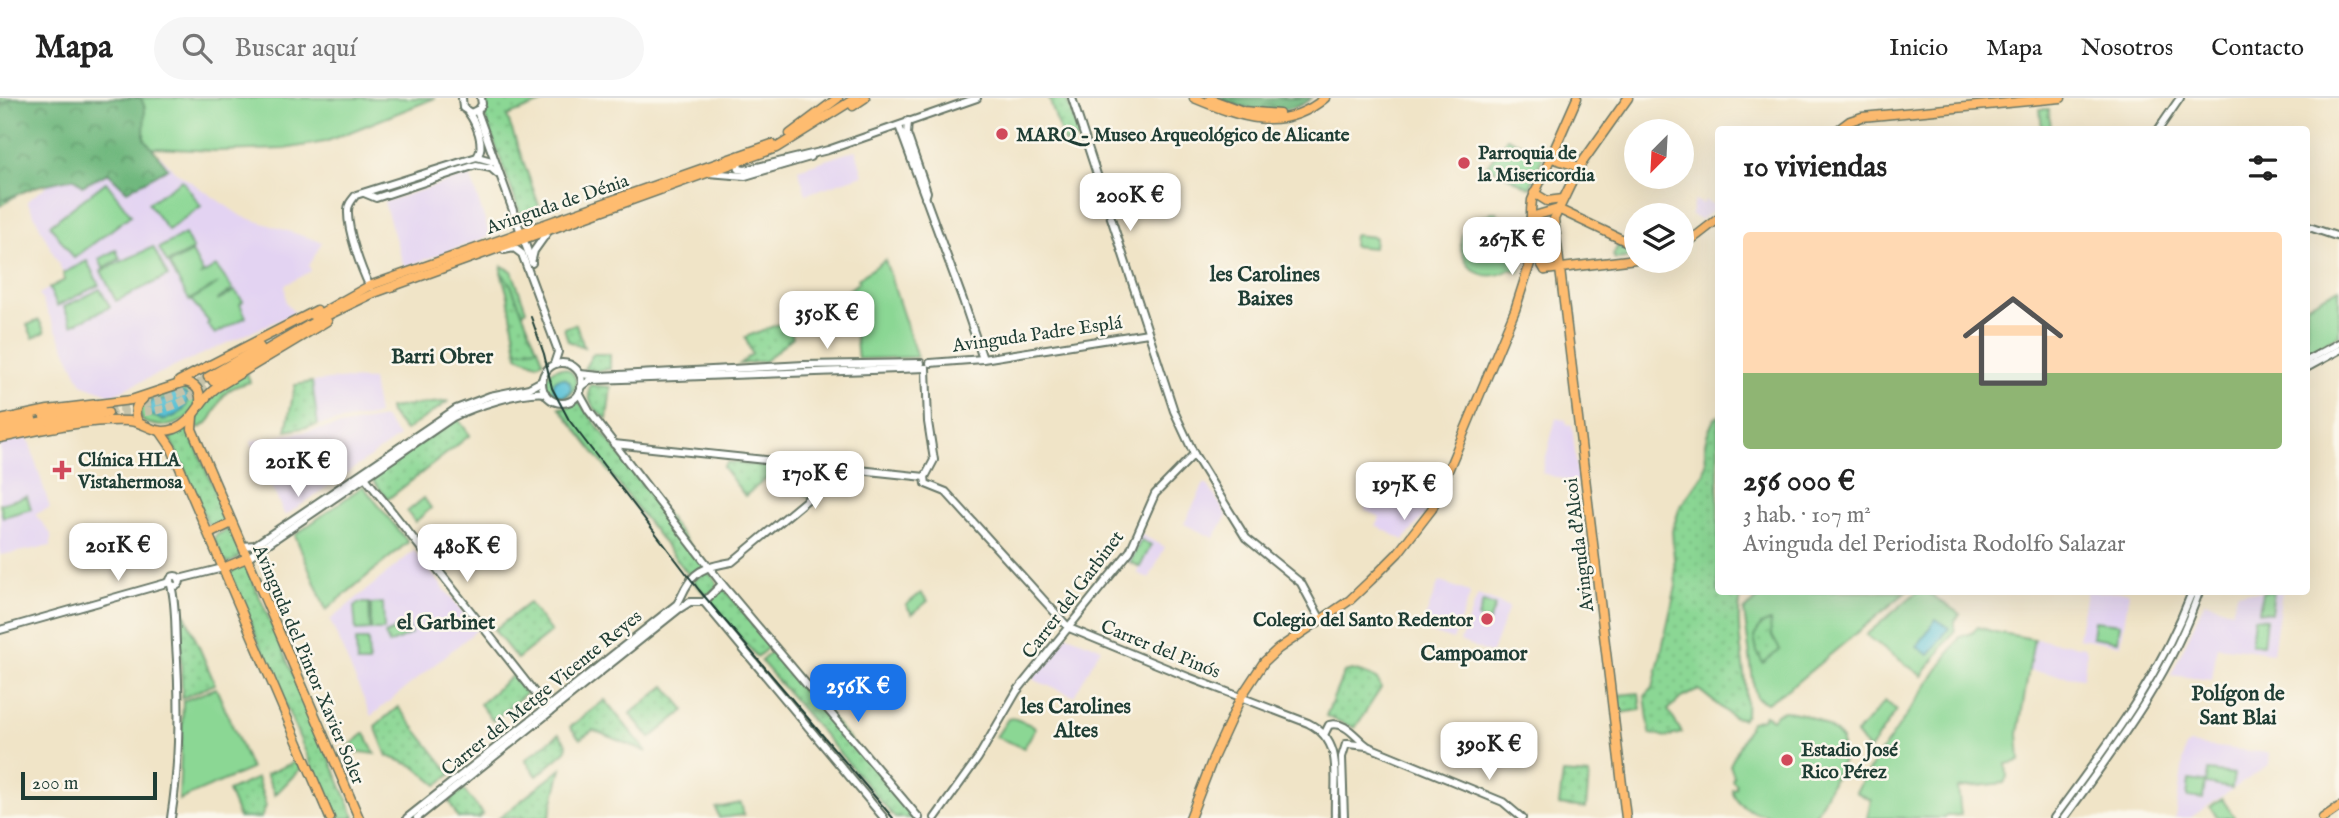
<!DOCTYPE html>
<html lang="es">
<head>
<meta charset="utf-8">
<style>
  body { margin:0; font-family:"IM FELL English",serif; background:#f6f6f6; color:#222; height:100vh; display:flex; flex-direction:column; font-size:26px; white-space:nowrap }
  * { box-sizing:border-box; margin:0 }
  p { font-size:23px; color:#767676 }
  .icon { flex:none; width:38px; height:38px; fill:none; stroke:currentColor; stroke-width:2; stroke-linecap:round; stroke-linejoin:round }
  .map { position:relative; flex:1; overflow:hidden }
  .sheet { position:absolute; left:1715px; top:28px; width:595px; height:469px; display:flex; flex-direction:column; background:#fff; border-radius:7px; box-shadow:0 7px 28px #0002 }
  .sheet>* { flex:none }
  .needle { width:46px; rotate:204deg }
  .tools { position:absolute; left:1624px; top:21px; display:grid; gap:14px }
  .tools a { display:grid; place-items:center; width:70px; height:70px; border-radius:50%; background:#fff; box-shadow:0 7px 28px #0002; font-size:35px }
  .scale { position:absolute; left:21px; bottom:18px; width:136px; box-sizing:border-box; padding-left:7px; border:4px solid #1f3d34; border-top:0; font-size:19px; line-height:24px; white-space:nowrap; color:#1f3d34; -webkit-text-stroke:5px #fbf7ec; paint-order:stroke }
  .price { position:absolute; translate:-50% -60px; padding:0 16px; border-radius:14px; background:#fff; color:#222; font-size:23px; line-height:46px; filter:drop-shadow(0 2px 4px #0008) }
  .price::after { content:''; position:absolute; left:50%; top:42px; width:21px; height:16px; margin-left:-10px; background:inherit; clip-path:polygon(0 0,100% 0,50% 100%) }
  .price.selected { background:#1a73e8; color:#fff }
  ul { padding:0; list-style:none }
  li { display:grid; align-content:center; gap:14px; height:371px; padding:0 28px }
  li span { display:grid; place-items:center; height:217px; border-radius:7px; color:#555 }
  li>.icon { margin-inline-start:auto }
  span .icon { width:126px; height:126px; fill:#fffc; stroke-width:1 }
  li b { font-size:30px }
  h2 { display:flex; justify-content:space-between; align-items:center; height:84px; padding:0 28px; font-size:30px }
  header { display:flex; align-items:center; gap:42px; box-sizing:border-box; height:98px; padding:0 35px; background:#fff; border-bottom:2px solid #e0e0e0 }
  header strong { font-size:33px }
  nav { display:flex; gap:38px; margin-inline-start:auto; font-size:24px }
  .search { width:490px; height:63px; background:#f6f6f6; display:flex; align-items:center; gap:18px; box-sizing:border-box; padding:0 24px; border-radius:38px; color:#767676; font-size:26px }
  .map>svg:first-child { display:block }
</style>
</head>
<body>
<header>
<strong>Mapa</strong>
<div class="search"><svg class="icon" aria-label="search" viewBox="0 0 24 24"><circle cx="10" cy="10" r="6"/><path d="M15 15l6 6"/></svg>Buscar aquí</div>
<nav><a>Inicio</a><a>Mapa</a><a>Nosotros</a><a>Contacto</a></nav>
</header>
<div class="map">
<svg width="2339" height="720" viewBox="0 0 2339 720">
  <defs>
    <pattern id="forest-crowns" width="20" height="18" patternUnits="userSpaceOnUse" patternTransform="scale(1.75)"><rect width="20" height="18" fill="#70b87e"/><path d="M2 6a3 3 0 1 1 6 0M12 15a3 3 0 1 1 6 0" fill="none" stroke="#5b9768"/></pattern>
    <pattern id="park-dots" width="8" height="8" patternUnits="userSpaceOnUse" patternTransform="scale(1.75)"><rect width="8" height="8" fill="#8bd794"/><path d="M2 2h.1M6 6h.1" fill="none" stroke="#78b980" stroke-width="1.8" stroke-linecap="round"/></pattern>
  </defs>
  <rect width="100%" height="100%" fill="#fbf7ec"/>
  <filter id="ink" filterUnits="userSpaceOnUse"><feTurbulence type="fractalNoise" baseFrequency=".0143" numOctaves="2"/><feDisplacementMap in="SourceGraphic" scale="14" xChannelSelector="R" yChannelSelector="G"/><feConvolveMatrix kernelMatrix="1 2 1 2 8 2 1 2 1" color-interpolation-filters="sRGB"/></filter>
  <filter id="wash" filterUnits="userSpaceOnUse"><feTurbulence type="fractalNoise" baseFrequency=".00686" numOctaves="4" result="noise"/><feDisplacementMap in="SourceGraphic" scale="28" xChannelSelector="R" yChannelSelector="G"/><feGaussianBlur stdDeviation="1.57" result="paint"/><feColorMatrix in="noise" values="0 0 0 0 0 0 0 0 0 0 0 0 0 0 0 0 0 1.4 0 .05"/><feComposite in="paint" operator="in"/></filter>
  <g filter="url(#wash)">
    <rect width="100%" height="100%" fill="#f0e4c7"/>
    <g fill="#e3d3f2">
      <polygon points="856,52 863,77 806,96 798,71"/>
      <polygon points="126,55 160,57 175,73 241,118 322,144 309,168 311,173 285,187 286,204 294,215 111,297 82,286 39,196 66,181 27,103 62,76"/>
      <polygon points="470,77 490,138 404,169 384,104"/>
      <polygon points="1704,102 1718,109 1700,122 1691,116 1694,103 1704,106"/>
      <polygon points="337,281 372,282 378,317 318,327 312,284"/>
      <polygon points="2307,294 2313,364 2306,364"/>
      <polygon points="384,320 399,339 285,418 251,343"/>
      <polygon points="1556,320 1566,322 1567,327 1572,327 1578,383 1576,385 1542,375"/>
      <polygon points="28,340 50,410 35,416 51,436 51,448 0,457 0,346"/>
      <polygon points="1204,386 1207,386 1227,417 1214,440 1184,426"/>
      <polygon points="1383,393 1424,412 1426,415 1404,442 1376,428 1380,419 1365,412 1369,403 1377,406"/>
      <polygon points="1140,436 1165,449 1149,481 1137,475 1139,470 1126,463"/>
      <polygon points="414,453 477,532 371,618 330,522"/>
      <polygon points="1441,484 1469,494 1470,497 1453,542 1421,531 1438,486"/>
      <polygon points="2086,494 2129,494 2121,547 2078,540"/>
      <polygon points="2238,494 2282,494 2273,555 2217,548 2212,582 2171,577 2205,503 2232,513"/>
      <polygon points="1478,497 1509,509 1492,554 1489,555 1460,543"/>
      <polygon points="1067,537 1101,550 1074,598 1034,582 1033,579"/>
      <polygon points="2035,541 2085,549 2087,554 2083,580 2028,573"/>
      <polygon points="2189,646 2269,655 2270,666 2190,720 2175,720 2185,651"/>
    </g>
    <g fill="#8bd794" stroke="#558a64" stroke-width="2">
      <polygon points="0,0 435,0 325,44 284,51 216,53 93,47 0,108"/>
      <polygon points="1507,40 1544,56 1530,90 1487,68"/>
      <polygon points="182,82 201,108 168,132 148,105"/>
      <polygon points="106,84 131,117 74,160 50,127"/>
      <path d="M1490 114H1497V117L1512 124 1516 123 1525 139 1522 140 1521 157 1523 159 1519 174 1511 171C1463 200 1438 123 1490 117Z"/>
      <polygon points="185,136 193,152 167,165 159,150"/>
      <polygon points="1354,137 1375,139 1374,150 1353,148"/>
      <polygon points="153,149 168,178 116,203 101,173"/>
      <polygon points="116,152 120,161 103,170 99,161"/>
      <polygon points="192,154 203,175 200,178 216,168 233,191 217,202 235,193 243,203 240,206 246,219 215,236 207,226 209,224 191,202 219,185 189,202 169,166"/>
      <polygon points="885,162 917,259 858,261 855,234 841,198 859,184 858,181"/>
      <polygon points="87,163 99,187 57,208 49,190 65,182 63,175"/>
      <polygon points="502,168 512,173 526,212 522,216 512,190 501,174"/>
      <polygon points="2339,190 2339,237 2307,255 2307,207"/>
      <polygon points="100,191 110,209 72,227 64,209"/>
      <polygon points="39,222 45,234 33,240 27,227"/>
      <polygon points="516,245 521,252 538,249 543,263 537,266 517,258"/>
      <circle cx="561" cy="285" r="15"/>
      <path d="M247 275 250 284C241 287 232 288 225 296 216 306 213 327 198 330 192 319 207 298 217 291 226 285 237 280 247 275Z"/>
      <path d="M187 287 197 296C195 326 168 333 144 324 132 308 148 302 160 297 170 293 177 289 187 287Z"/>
      <polygon points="363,388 408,444 326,512 295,437"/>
      <polygon points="27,398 31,411 3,419 0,406"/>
      <polygon points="424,400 431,410 415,424 407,414"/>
      <polygon points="1141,442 1151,447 1140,469 1130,464"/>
      <polygon points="1765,494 1906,494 1796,585 1767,605 1757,600 1754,590 1744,513"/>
      <polygon points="1917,494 1927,494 1960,516 1955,523 1955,532 1922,578 1866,537"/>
      <polygon points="2262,494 2274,494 2271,515 2259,514"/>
      <polygon points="921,495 928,503 912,516 906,507"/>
      <polygon points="1483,504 1495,508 1489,524 1478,520"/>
      <polygon points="359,505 369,505 370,532 356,533 354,509"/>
      <polygon points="383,505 384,532 371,532 371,506"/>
      <polygon points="2254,520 2266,521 2263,547 2251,546"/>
      <polygon points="2094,523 2120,526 2118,543 2092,539"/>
      <polygon points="407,526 411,536 389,546 385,536"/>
      <polygon points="1978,529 1995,534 2034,541 2018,636 2020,663 2006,666 2007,679 2004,685 1958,690 1961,717 1946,718 1945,720 1867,720 1871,702 1856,694 1864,679 1960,539 1971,535"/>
      <polygon points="356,542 368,542 369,565 357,565"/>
      <polygon points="216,590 251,671 179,702 183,603"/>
      <polygon points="1885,603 1897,612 1869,652 1856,636"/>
      <path d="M1783 613C1805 614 1828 625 1842 642V656L1845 658 1814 720C1782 720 1737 720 1732 691L1736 690V686L1732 682 1734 678 1730 667 1751 624 1763 621 1765 617 1772 621 1776 616Z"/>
      <polygon points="1013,620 1034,628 1035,631 1024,650 996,639 1008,621"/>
      <polygon points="365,635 375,656 361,654 338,657"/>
      <polygon points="1467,642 1481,647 1474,664 1460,659"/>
      <polygon points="2208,673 2234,676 2232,690 2206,686"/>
      <polygon points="2189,682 2205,684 2203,701 2187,699"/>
      <polygon points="2222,701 2235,720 2218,720 2210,709"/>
      <polygon points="741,705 744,717 719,720 716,710"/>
    </g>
    <g fill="url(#forest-crowns)" stroke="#487a59" stroke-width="2">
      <polygon points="13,0 141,0 145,10 144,40 168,70 127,93 108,75 82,88 74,80 38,88 0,103 0,7"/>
      <path d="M1215 0H1312C1286 21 1244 12 1215 0Z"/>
    </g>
    <g fill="url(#park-dots)" stroke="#558a64" stroke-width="2">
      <polygon points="493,0 554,0 507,18 542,116 520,115 484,16 488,2"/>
      <polygon points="1049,0 1066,0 1080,40 1064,45"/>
      <polygon points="2040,11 2049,11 2051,31 2042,31"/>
      <polygon points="1620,144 1636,151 1636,159 1615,161 1613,157"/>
      <polygon points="501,174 511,187 537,250 517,253 508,198"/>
      <polygon points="787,223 793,239 765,263 740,266 752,256 745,239"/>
      <polygon points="576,226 584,249 568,243 564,230"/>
      <polygon points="593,256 610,256 610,271 598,273 584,271"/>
      <polygon points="312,284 318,327 286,333 295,287"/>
      <path d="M590 287 611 289 607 321C595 313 585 302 590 287Z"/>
      <polygon points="449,303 405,333 390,315 389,310"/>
      <polygon points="579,304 705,467 691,480 559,309 566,309"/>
      <path d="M1718 317V494H1742C1732 533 1749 575 1746 617L1742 621 1733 619 1699 592 1681 600 1668 612 1682 635 1667 639 1650 636 1645 598 1653 590 1676 488 1672 433 1680 409 1704 375 1706 365 1705 346 1707 337 1714 321Z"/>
      <polygon points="457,320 470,337 388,401 371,380"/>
      <polygon points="188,330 226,418 224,422 213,429 208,426 170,340"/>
      <polygon points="727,364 775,369 778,371 745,398 723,369"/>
      <polygon points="789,370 835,374 837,377 809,399 806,398 787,372"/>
      <polygon points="228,432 232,433 241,454 238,460 229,465 224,463 214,441 216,437"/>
      <polygon points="245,465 355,720 334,720 229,475"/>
      <path d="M705 474C712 477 717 480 717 488L707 498 693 483Z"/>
      <polygon points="724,491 771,547 757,559 709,503"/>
      <polygon points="180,505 215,586 182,600"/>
      <polygon points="529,505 551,534 517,561 494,532"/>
      <polygon points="1770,523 1771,536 1780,552 1763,565 1757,554 1754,539 1761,527"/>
      <polygon points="771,554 776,554 916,720 895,720 761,563"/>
      <path d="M1352 572C1363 576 1379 577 1381 590L1355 630 1326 618 1344 574Z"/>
      <polygon points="513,577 526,595 493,623 480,606"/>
      <polygon points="665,588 685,612 650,640 630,616"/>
      <polygon points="1639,595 1641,612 1619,615 1618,597"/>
      <polygon points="605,602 647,654 593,632 580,641 570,629"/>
      <polygon points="398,609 451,676 437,687 414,668 387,658 375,628"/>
      <polygon points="559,636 567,646 566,653 537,678 525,662"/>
      <polygon points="297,663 300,671 275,697 266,676"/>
      <polygon points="561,671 549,720 499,720"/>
      <polygon points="1563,675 1589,677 1586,710 1559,707"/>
      <polygon points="257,680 266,708 261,720 239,720 228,693"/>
      <polygon points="463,691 483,716 479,720 458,720 449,703"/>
    </g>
    <g fill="#59c1d6" stroke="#3c7f85" stroke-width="2">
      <circle cx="562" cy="289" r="9"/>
      <path d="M172 294H182L188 297C189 312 176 319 163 322L147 316 150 304 155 301 164 302Z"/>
      <polygon points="1936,521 1949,530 1929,557 1917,549"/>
    </g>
  </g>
  <g filter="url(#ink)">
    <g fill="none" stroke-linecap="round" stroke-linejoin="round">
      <g stroke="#c6c3aa" stroke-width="8" stroke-dasharray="8 4" stroke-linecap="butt">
        <path d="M107 310C147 308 175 302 208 279"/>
        <path d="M108 315C132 316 164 315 185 302 195 297 204 289 213 283"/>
      </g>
      <defs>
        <g id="minor">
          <polyline points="462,0 463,10 471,15 479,11 482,6 481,0"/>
          <polyline points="1072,0 1174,313 1194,356 1246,440 1301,485 1321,522"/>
          <polyline points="477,13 532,165"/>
          <path d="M468 14C476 25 486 47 477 59"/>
          <polyline points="908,23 907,36 927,94 925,100"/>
          <polyline points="899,28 963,202 983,261"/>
          <polyline points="2158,32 2180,0"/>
          <polyline points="738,64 739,71 745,72 828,52 977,0"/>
          <polyline points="708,75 745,78 810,59"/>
          <polyline points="364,95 376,100 476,67 491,70 498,76"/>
          <polyline points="2306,128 2339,139"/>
          <polyline points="504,152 514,150 522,156 557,250 558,254 554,266"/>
          <polyline points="532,161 534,153 549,132"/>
          <path d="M370 189C361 171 347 132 348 112 348 106 352 102 356 97L477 59 495 64"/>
          <polyline points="2306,263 2339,245"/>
          <polyline points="930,265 983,261 1148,235"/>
          <circle cx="562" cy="285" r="20"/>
          <path d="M926 270 928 324 934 362 925 379 926 386 946 394 1069 530 1188 579 1308 625C1346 644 1333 683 1335 720"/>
          <polyline points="2306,270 2339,252"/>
          <polyline points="580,276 600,278 804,267 921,265"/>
          <polyline points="581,289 589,283 595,282 926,270"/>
          <polyline points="579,295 589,313 722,486 919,720"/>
          <polyline points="614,346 925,379"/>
          <polyline points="364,378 546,609"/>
          <polyline points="243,448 255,447 456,311 490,298 529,290 542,283"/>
          <path d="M247 460 453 319C473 309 523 292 545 295"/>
          <circle cx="175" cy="483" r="5"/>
          <polyline points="179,481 223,470"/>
          <polyline points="704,504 884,720"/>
          <polyline points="704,504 722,486"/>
          <polyline points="0,532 170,484"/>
          <path d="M1325 635 1329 627C1346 623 1354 638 1366 647"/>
          <polyline points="1348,646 1367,648 1503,704 1522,720"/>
          <path d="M171 720C180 663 180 604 176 546 175 527 176 506 171 487"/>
          <path d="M407 720 677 506C682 499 683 493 688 486 697 470 715 467 732 464L845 370"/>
          <polyline points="417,720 679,511 690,504 704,504"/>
          <polyline points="935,720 978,660 1017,593 1130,453 1155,396 1194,356"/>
          <polyline points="1344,720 1342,659 1346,646"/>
          <path d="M2054 720C2109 645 2158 582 2192 494"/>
          <path d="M2064 720C2116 648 2170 579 2199 494"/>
        </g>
        <g id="major">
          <path d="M1194 0C1240 19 1282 36 1325 0"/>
          <polyline points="1210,1 1243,13 1279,16"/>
          <polyline points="853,8 865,0"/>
          <polyline points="1838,32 1850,23 1862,19 2061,0"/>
          <polyline points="790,36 838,0"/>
          <polyline points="1549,59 1579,69"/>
          <polyline points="1534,95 1547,103 1563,101"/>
          <polyline points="1531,119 1558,111 1636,148"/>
          <polyline points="1682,149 1718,121"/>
          <path d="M1545 172C1532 153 1529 125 1532 102L1577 0"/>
          <polyline points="1545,172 1636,161"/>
          <polyline points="314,219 369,188 772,46"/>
          <polyline points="208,279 260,249"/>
          <polyline points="179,283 317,212"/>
          <polyline points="213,283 314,224 374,195 776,50 856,0"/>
          <polyline points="193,318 192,331 359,720"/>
          <polyline points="44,319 101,311"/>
          <path d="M0 322 48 312 131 302 185 284C196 286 201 293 200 304"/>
          <path d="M139 325C133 315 135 307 143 301"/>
          <polyline points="0,327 32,321"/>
          <polyline points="160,333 171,349 330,720"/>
          <polyline points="0,334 39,325 108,315"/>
          <path d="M0 340C41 332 86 321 129 323 146 324 154 338 175 331 195 323 198 303 216 290L327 223"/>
          <polyline points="209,436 232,425"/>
          <polyline points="223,470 247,460"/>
          <polyline points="1190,720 1214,658 1241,599 1264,564 1278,551 1350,502 1371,482 1398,455 1432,411 1515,212 1534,153"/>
          <polyline points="1626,720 1554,121 1579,69 1628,0"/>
          <polyline points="2323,720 2339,709"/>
        </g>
      </defs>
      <use href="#minor" stroke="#687767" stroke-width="10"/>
      <use href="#major" stroke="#687767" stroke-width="11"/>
      <use href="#minor" stroke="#fff" stroke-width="6"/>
      <use href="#major" stroke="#febc70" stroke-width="8"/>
      <polyline stroke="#1f3d34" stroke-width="2" points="531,219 544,256 552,290 569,322 699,492 893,720"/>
    </g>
  </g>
  <g fill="#d1495b" stroke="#fbf7ec" stroke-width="2.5">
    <circle cx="1002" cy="36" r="7"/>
    <circle cx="1464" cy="65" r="7"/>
    <path d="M58.5 361.5h7v7h7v7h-7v7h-7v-7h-7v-7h7z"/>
    <circle cx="1487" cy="521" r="7"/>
    <circle cx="1787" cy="662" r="7"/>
  </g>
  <g text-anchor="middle" stroke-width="5" stroke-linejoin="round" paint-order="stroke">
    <g font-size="19" font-weight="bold" fill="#1f3d34" stroke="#fbf7ec" text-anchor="start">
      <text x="1016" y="43">MARQ - Museo Arqueológico de Alicante</text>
      <text x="1478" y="61">Parroquia de<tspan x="1478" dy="22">la Misericordia</tspan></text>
      <text x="78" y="368">Clínica HLA<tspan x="78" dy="22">Vistahermosa</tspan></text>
      <text x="1473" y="528" text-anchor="end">Colegio del Santo Redentor</text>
      <text x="1801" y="658">Estadio José<tspan x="1801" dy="22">Rico Pérez</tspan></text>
    </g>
    <g font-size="19" fill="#1f3d34" stroke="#fbf7ec">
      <text transform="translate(557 105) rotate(-19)" y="7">Avinguda de Dénia</text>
      <text transform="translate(1037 235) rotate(-8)" y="7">Avinguda Padre Esplá</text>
      <text transform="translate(1578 447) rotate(-97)" y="7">Avinguda d'Alcoi</text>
      <text transform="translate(1072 496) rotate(-53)" y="7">Carrer del Garbinet</text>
      <text transform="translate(1161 550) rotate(22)" y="7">Carrer del Pinós</text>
      <text transform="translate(310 566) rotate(67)" y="7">Avinguda del Pintor Xavier Soler</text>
      <text transform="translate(541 594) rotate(-39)" y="7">Carrer del Metge Vicente Reyes</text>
    </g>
    <g font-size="21" font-weight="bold" fill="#1f3d34" stroke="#fbf7ec">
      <text x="1265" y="183">les Carolines<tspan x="1265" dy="24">Baixes</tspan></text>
      <text x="442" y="265">Barri Obrer</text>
      <text x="446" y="531">el Garbinet</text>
      <text x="1474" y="562">Campoamor</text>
      <text x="2238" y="602">Polígon de<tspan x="2238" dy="24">Sant Blai</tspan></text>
      <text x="1076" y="615">les Carolines<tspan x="1076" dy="24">Altes</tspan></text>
    </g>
  </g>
</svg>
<div class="tools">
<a><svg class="needle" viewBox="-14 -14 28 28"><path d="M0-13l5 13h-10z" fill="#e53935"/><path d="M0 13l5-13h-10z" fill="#767676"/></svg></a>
<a><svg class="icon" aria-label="layers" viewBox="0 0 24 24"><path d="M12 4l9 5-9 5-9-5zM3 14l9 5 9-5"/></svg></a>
</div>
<div class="scale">200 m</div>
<b class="price" style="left:1130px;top:135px">200K €</b>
<b class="price" style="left:1512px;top:179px">267K €</b>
<b class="price" style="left:827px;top:253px">350K €</b>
<b class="price" style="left:298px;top:401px">201K €</b>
<b class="price" style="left:815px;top:413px">170K €</b>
<b class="price" style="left:1404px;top:424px">197K €</b>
<b class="price" style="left:118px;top:485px">201K €</b>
<b class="price" style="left:467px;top:486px">480K €</b>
<b class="price selected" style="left:858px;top:626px">256K €</b>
<b class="price" style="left:1489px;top:684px">390K €</b>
<section class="sheet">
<h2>10 viviendas<svg class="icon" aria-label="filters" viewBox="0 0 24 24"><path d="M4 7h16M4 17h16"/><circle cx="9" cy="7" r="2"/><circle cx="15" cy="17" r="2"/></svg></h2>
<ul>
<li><span style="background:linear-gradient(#ffd9b3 65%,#8fb573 0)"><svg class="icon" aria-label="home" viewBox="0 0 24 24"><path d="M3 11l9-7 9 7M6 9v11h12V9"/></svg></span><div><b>256 000 €</b><p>3 hab. · 107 m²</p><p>Avinguda del Periodista Rodolfo Salazar</p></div></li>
</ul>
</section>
</div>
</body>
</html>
